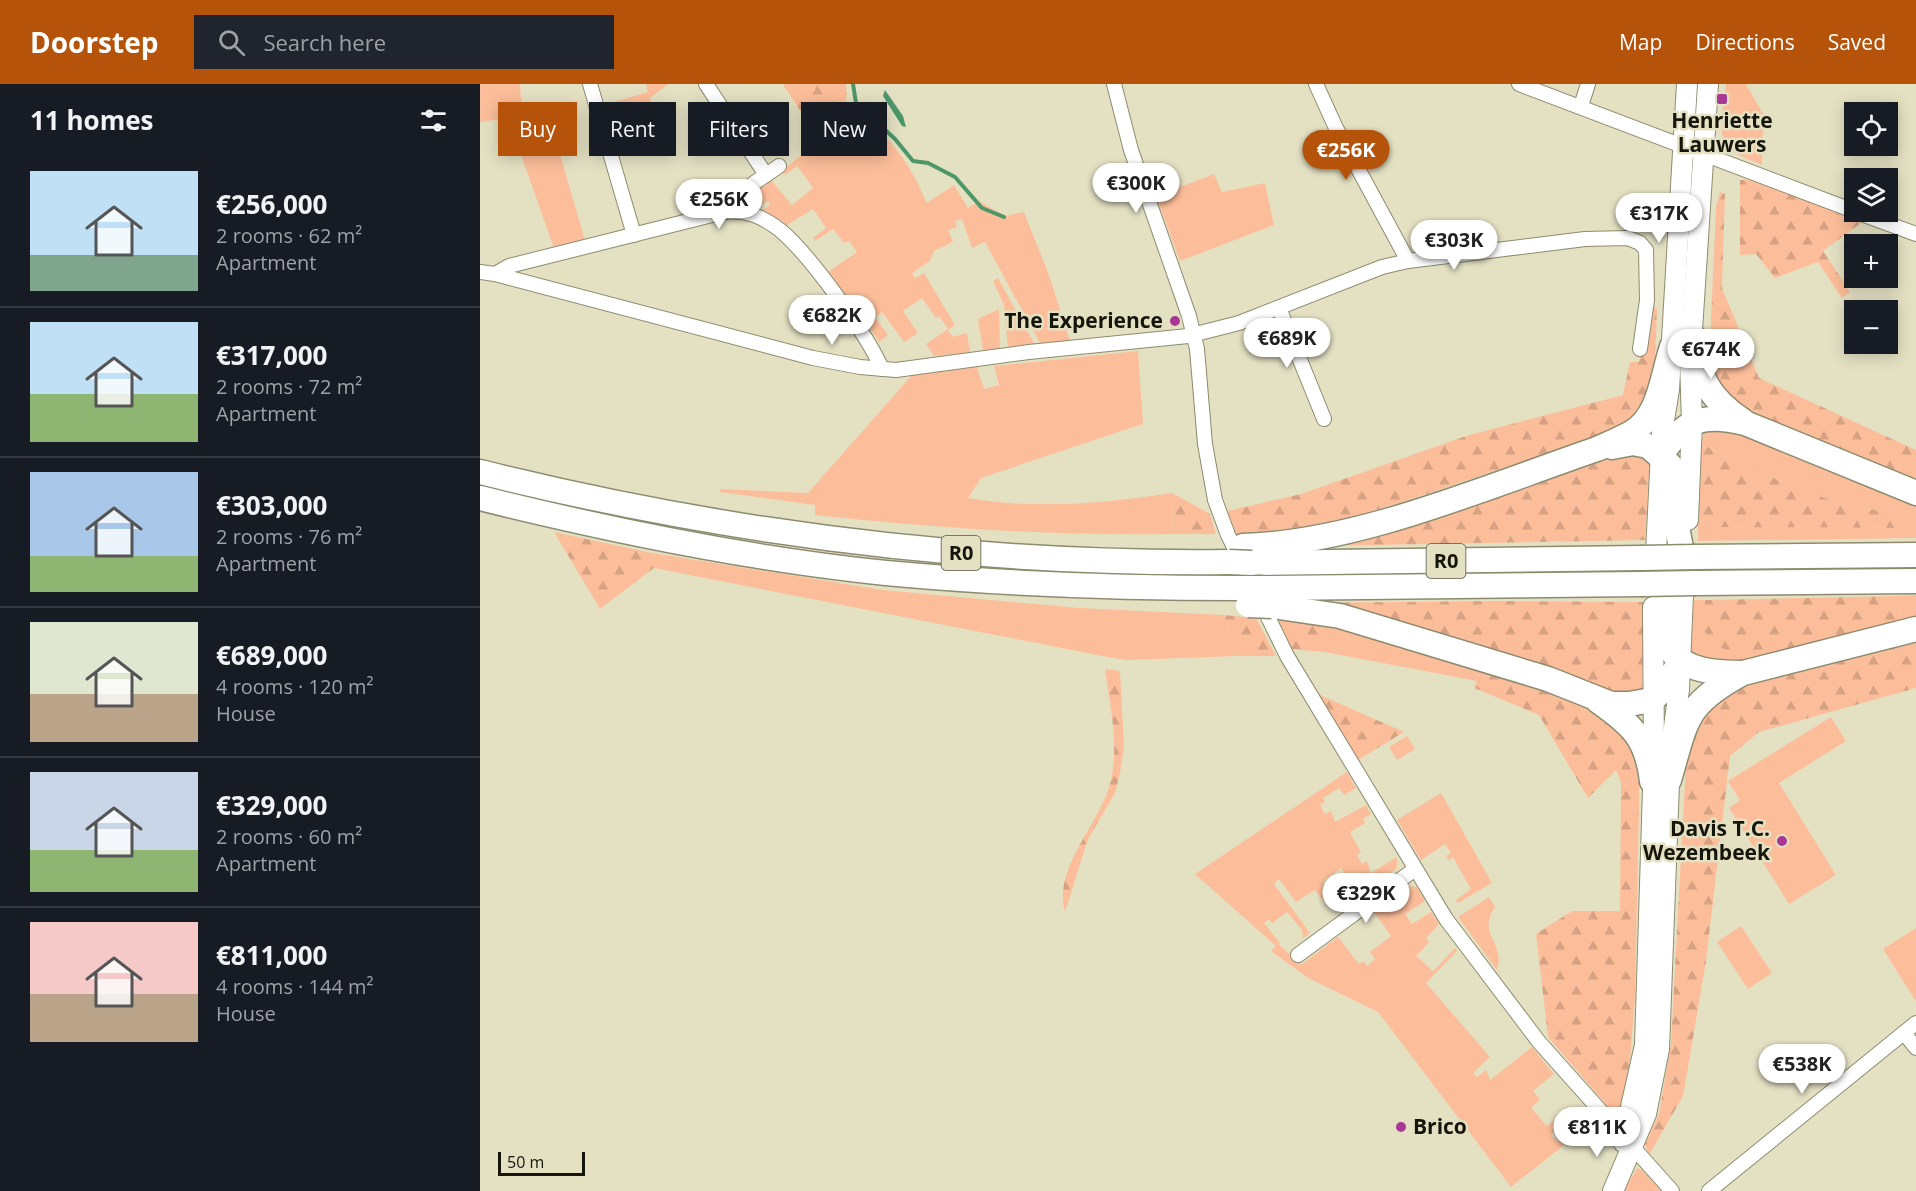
<!DOCTYPE html>
<html lang="en">
<head>
<meta charset="utf-8">
<style>
  body { margin:0; font-family:"Open Sans",sans-serif; background:#20242c; color:#f1f3f6; height:100vh; display:flex; flex-direction:column; font-size:22px; white-space:nowrap }
  * { box-sizing:border-box; margin:0 }
  p { font-size:20px; color:#9ea1a6 }
  .icon { flex:none; width:33px; height:33px; fill:none; stroke:currentColor; stroke-width:2; stroke-linecap:round; stroke-linejoin:round }
  .map { position:relative; flex:1; overflow:hidden }
  .panel { display:flex; flex-direction:column; background:#171b24; width:480px }
  .panel>* { flex:none }
  .guide { position:absolute; left:18px; top:18px; width:570px; height:54px; display:flex; gap:12px }
  .tools { position:absolute; left:1364px; top:18px; display:grid; gap:12px }
  .tools a { display:grid; place-items:center; width:54px; height:54px; border-radius:0px; background:#171b24; box-shadow:0 3px 15px #0003; font-size:30px }
  .scale { position:absolute; left:18px; bottom:15px; width:87px; box-sizing:border-box; padding-left:6px; border:3px solid #16150b; border-top:0; font-size:16px; line-height:21px; white-space:nowrap; color:#16150b; -webkit-text-stroke:4px #e4e1c3; paint-order:stroke }
  .price { position:absolute; translate:-50% -51px; padding:0 14px; border-radius:21px; background:#fff; color:#222; font-size:20px; line-height:39px; filter:drop-shadow(0 2px 3px #0008) }
  .price::after { content:''; position:absolute; left:50%; top:36px; width:18px; height:14px; margin-left:-9px; background:inherit; clip-path:polygon(0 0,100% 0,50% 100%) }
  .price.current { background:#b45309; color:#fff }
  ul { padding:0; list-style:none }
  li { display:flex; align-items:center; gap:18px; height:150px; padding:0 30px }
  li+li { border-top:2px solid #363941 }
  li span { display:grid; place-items:center; flex:none; width:168px; height:120px; border-radius:0px; color:#555 }
  li>.icon { margin-inline-start:auto }
  span .icon { width:72px; height:72px; fill:#fffc; stroke-width:1 }
  li b { font-size:26px }
  h2 { display:flex; justify-content:space-between; align-items:center; height:72px; padding:0 30px; font-size:26px }
  .chip { padding:0 21px; border-radius:0px; background:#171b24; box-shadow:0 3px 15px #0003; font-size:21px; line-height:54px }
  .chip.current { background:#b45309; color:#fff }
  header { display:flex; align-items:center; gap:36px; box-sizing:border-box; height:84px; padding:0 30px; background:#b45309; color:#fff }
  header strong { font-size:28px }
  nav { display:flex; gap:33px; margin-inline-start:auto; font-size:21px }
  .search { width:420px; height:54px; background:#20242c; display:flex; align-items:center; gap:15px; box-sizing:border-box; padding:0 21px; border-radius:0px; color:#9ea1a6; font-size:22px }
  main { display:flex; flex:1; min-height:0 }
  .map>svg:first-child { display:block }
</style>
</head>
<body>
<header>
<strong>Doorstep</strong>
<div class="search"><svg class="icon" aria-label="search" viewBox="0 0 24 24"><circle cx="10" cy="10" r="6"/><path d="M15 15l6 6"/></svg>Search here</div>
<nav><a>Map</a><a>Directions</a><a>Saved</a></nav>
</header>
<main>
<section class="panel">
<h2>11 homes<svg class="icon" aria-label="filters" viewBox="0 0 24 24"><path d="M4 7h16M4 17h16"/><circle cx="9" cy="7" r="2"/><circle cx="15" cy="17" r="2"/></svg></h2>
<ul>
<li><span style="background:linear-gradient(#bfe0f5 70%,#7fa58c 0)"><svg class="icon" aria-label="home" viewBox="0 0 24 24"><path d="M3 11l9-7 9 7M6 9v11h12V9"/></svg></span><div><b>€256,000</b><p>2 rooms · 62 m²</p><p>Apartment</p></div></li>
<li><span style="background:linear-gradient(#bfe0f5 60%,#8fb573 0)"><svg class="icon" aria-label="home" viewBox="0 0 24 24"><path d="M3 11l9-7 9 7M6 9v11h12V9"/></svg></span><div><b>€317,000</b><p>2 rooms · 72 m²</p><p>Apartment</p></div></li>
<li><span style="background:linear-gradient(#a9c7e8 70%,#8fb573 0)"><svg class="icon" aria-label="home" viewBox="0 0 24 24"><path d="M3 11l9-7 9 7M6 9v11h12V9"/></svg></span><div><b>€303,000</b><p>2 rooms · 76 m²</p><p>Apartment</p></div></li>
<li><span style="background:linear-gradient(#dfe7d0 60%,#b9a48a 0)"><svg class="icon" aria-label="home" viewBox="0 0 24 24"><path d="M3 11l9-7 9 7M6 9v11h12V9"/></svg></span><div><b>€689,000</b><p>4 rooms · 120 m²</p><p>House</p></div></li>
<li><span style="background:linear-gradient(#c9d6e8 65%,#8fb573 0)"><svg class="icon" aria-label="home" viewBox="0 0 24 24"><path d="M3 11l9-7 9 7M6 9v11h12V9"/></svg></span><div><b>€329,000</b><p>2 rooms · 60 m²</p><p>Apartment</p></div></li>
<li><span style="background:linear-gradient(#f6c9c9 60%,#b9a48a 0)"><svg class="icon" aria-label="home" viewBox="0 0 24 24"><path d="M3 11l9-7 9 7M6 9v11h12V9"/></svg></span><div><b>€811,000</b><p>4 rooms · 144 m²</p><p>House</p></div></li>
</ul>
</section>
<div class="map">
<svg width="1436" height="1107" viewBox="0 0 1436 1107">
  <defs>
    <pattern id="forest-firs" width="22" height="20" patternUnits="userSpaceOnUse" patternTransform="scale(1.5)"><rect width="22" height="20" fill="#fcbe9a"/><path d="M5 1l3.5 6h-7zM16 11l3.5 6h-7z" fill="#d7a283"/></pattern>
  </defs>
  <rect width="100%" height="100%" fill="#e4e1c3"/>
  <g fill="#fcbe9a">
    <polygon points="0,0 40,0 42,32 68,29 106,160 75,167 28,34 0,38"/>
    <polygon points="166,0 188,0 170,14 176,32 126,46 120,22 168,8"/>
    <path d="M1246 0H1266L1283 30 1282 81C1273 77 1261 73 1252 67 1234 55 1245 19 1246 0Z"/>
    <path d="M376 26C413 57 427 74 447 119L474 101 488 124 499 117 525 132 544 128 569 191 590 257 561 261 505 158 492 164 482 135 475 137 477 143 468 146 473 158 454 167 450 177 432 189 435 194 444 189 475 241 468 246 473 253 487 249 490 268 454 272 446 260 468 245 459 232 456 234 442 214 423 227 438 249 424 258 402 228 395 233 408 251 399 258 390 244 384 248 345 190 377 168 369 157 364 159 353 145 335 157 333 154 346 144 333 125 304 143 278 129 290 121 288 117 272 125 265 122 266 116 291 96 312 121 333 104 317 82 305 91 302 87Z"/>
    <polygon points="734,90 742,108 785,99 794,141 700,177 676,112"/>
    <polygon points="518,194 555,261 528,264 524,221 513,197"/>
    <polygon points="519,225 520,265 503,266 498,235"/>
    <path d="M658 267 663 340 501 394 488 414C554 426 626 419 692 409L693 450C574 452 454 444 335 431V421L240 408V405L328 409 432 291 497 283 504 305 519 301 514 282Z"/>
    <path d="M1234 339 1436 416V439C1410 425 1388 427 1361 419 1313 404 1266 383 1222 360L1224 342Z"/>
    <polygon points="1218,443 1436,444 1436,454 1218,457"/>
    <polygon points="172,469 403,506 599,524 744,531 757,572 647,576 627,573 174,484"/>
    <polygon points="1436,511 1436,537 1423,540 1415,512"/>
    <polygon points="1214,516 1225,516 1225,548 1341,560 1250,582 1210,577"/>
    <polygon points="840,541 905,557 1000,587 997,597 845,568"/>
    <polygon points="1351,633 1366,657 1299,699 1356,791 1309,820 1249,724 1260,716 1248,697"/>
    <polygon points="927,652 935,665 917,676 909,663"/>
    <polygon points="867,688 876,704 864,711 859,704 843,714 845,717 840,721 845,730 851,727 855,738 886,721 891,730 883,735 885,739 870,748 881,768 877,771 882,780 887,777 891,789 917,773 917,784 868,820 871,813 869,808 875,803 861,784 843,797 850,809 847,812 853,820 849,823 835,806 816,818 799,795 794,800 830,849 823,854 822,846 807,828 792,839 789,835 784,839 800,859 799,861 822,880 858,853 879,880 883,877 887,882 895,875 890,868 911,852 894,828 926,802 937,803 945,817 925,830 932,840 951,828 959,840 946,854 949,858 936,872 953,887 975,864 977,867 946,899 1010,973 993,989 997,993 1006,986 1010,996 1052,963 1074,990 1053,1007 1060,1015 1051,1024 1067,1042 1078,1033 1084,1040 1071,1051 1077,1057 1086,1053 1089,1057 1031,1103 898,928 828,894 791,867 796,862 715,790"/>
    <polygon points="961,709 1012,799 978,819 976,816 991,805 973,773 969,776 966,772 971,769 965,760 941,776 917,736"/>
    <path d="M1009 813 1015 823C996 850 1026 858 1017 886L978 833Z"/>
    <polygon points="1261,842 1292,889 1268,905 1237,858"/>
    <polygon points="1436,844 1436,915 1435,916 1403,865"/>
    <polygon points="1157,1084 1162,1086 1181,1107 1144,1107"/>
  </g>
  <g fill="url(#forest-firs)">
    <path d="M303 0H366C369 30 360 37 338 54Z"/>
    <polygon points="1260,96 1275,96 1381,139 1343,167 1370,208 1362,214 1338,178 1295,194 1276,170 1260,171"/>
    <polygon points="1240,108 1245,110 1242,204 1279,294 1436,366 1436,397 1269,328 1246,314 1229,281 1236,123"/>
    <path d="M1169 224H1177C1175 266 1179 314 1142 341 1099 360 1053 374 1008 389 926 417 844 448 756 449L747 427 821 410 989 351 1143 311 1150 278H1159Z"/>
    <path d="M1222 360C1266 383 1313 404 1361 419 1388 427 1410 425 1436 439V444L1218 443Z"/>
    <polygon points="1139,366 1170,371 1165,456 831,462"/>
    <polygon points="692,409 730,430 736,450 693,450"/>
    <polygon points="74,448 172,469 174,484 120,525"/>
    <path d="M1415 512 1423 540C1389 549 1266 581 1238 562 1233 559 1229 552 1225 548V516Z"/>
    <polygon points="1016,517 1164,518 1162,612 1149,613 815,519"/>
    <polygon points="744,531 776,534 796,572 757,572"/>
    <polygon points="797,535 840,541 845,568 812,565"/>
    <polygon points="1436,559 1436,604 1279,648 1250,672 1226,877 1203,1012 1169,1071 1165,1060 1179,1030 1191,960 1207,660 1214,632 1261,600"/>
    <path d="M625 585 640 587 644 663 640 689 635 709 608 755 585 828C572 783 622 738 631 696 639 659 630 622 625 585Z"/>
    <polygon points="1000,587 1071,608 1122,629 1160,672 1155,912 1150,976 1140,1026 1129,1024 1068,953 1056,850 1092,827 1140,827 1141,698 1136,686 1108,714 1059,631 994,604"/>
    <polygon points="838,610 924,648 878,676"/>
  </g>
  <polygon fill="#4d9769" points="405,6 423,32 426,43 422,42 403,12"/>
  <g fill="none" stroke-linecap="round" stroke-linejoin="round">
    <polyline stroke="#4d9769" stroke-width="4" points="373,0 376,19 415,55 433,77 448,79 475,93 502,124 524,133"/>
    <defs>
      <g id="street">
        <polyline points="110,0 154,151"/>
        <path d="M226 0 286 91C271 101 256 109 254 127"/>
        <polyline points="634,0 651,66 709,232 717,265 725,360 735,416 748,451 807,572 966,835 1059,958 1192,1107"/>
        <polyline points="836,0 855,42 928,177"/>
        <polyline points="1039,0 1374,127"/>
        <polyline points="1101,22 1108,0"/>
        <polyline points="286,91 299,82"/>
        <polyline points="1376,128 1436,150"/>
        <polyline points="0,188 15,190 333,274 380,283 416,286 549,268 708,252 759,239 902,183 928,177 1105,155 1148,154 1160,159 1166,166 1167,216 1160,265"/>
        <path d="M15 190 29 182 244 128C266 125 283 133 300 146 330 171 387 250 402 285"/>
        <polyline points="799,224 844,335"/>
        <polyline points="818,871 935,785"/>
        <polyline points="1424,949 1436,964"/>
        <polyline points="1229,1107 1436,939"/>
      </g>
      <g id="secondary">
        <polyline points="1208,436 1212,338 1210,277 1228,0"/>
        <polyline points="1175,488 1182,348 1189,306 1207,0"/>
        <polyline points="1143,1058 1165,961 1174,673 1173,523"/>
        <polyline points="1133,1107 1166,1030 1179,965 1190,672 1199,606 1204,486"/>
      </g>
      <g id="highway">
        <path d="M1213 252C1220 294 1227 313 1263 337"/>
        <polyline points="1132,363 1153,359 1168,362 1190,381 1197,397 1198,448 1204,480"/>
        <path d="M1181 371C1205 335 1223 329 1265 339L1436 409"/>
        <path d="M0 388C245 449 496 481 749 478"/>
        <path d="M0 414C133 447 269 475 406 489 524 500 642 504 760 504"/>
        <path d="M763 462C878 459 1008 402 1117 365 1128 360 1140 355 1151 349 1180 333 1182 292 1192 263"/>
        <polyline points="1216,473 1436,471"/>
        <polyline points="772,479 1161,474"/>
        <path d="M1175 481C1186 503 1181 522 1184 546 1189 586 1229 589 1261 589"/>
        <polyline points="1216,499 1436,497"/>
        <polyline points="783,504 1161,500"/>
        <polyline points="792,522 860,532 1068,595 1131,620 1149,620 1172,616 1183,606 1201,576"/>
        <path d="M1118 617C1152 641 1167 654 1172 697"/>
        <path d="M1189 696C1207 635 1204 621 1263 589L1436 545"/>
      </g>
    </defs>
    <use href="#street" stroke="#8d8b6f" stroke-width="16"/>
    <use href="#secondary" stroke="#8d8b6f" stroke-width="22"/>
    <use href="#highway" stroke="#8d8b6f" stroke-width="27"/>
    <use href="#street" stroke="#fff" stroke-width="14"/>
    <use href="#secondary" stroke="#fff" stroke-width="20"/>
    <use href="#highway" stroke="#fff" stroke-width="24"/>
    <defs>
      <g id="highway-bridge">
        <polyline points="1161,474 1216,473"/>
        <polyline points="749,478 772,479"/>
        <polyline points="1161,500 1216,499"/>
        <polyline points="760,504 783,504"/>
        <polyline points="768,521 792,522"/>
      </g>
    </defs>
    <use href="#highway-bridge" stroke="#8d8b6f" stroke-width="27" stroke-linecap="butt"/>
    <use href="#highway-bridge" stroke="#fff" stroke-width="24"/>
  </g>
  <g fill="#a73896" stroke="#e4e1c3" stroke-width="2">
    <rect x="1236" y="9" width="12" height="12" rx="3"/>
    <circle cx="695" cy="237" r="6"/>
    <circle cx="1302" cy="757" r="6"/>
    <circle cx="921" cy="1043" r="6"/>
  </g>
  <g text-anchor="middle" stroke-width="5" stroke-linejoin="round" paint-order="stroke">
    <g fill="#e4e1c3" stroke="#545242" stroke-width="1.5">
      <rect x="461.5" y="452" width="39" height="34" rx="4.5"/>
      <rect x="946.5" y="460" width="39" height="34" rx="4.5"/>
    </g>
    <g font-size="20" font-weight="bold" fill="#16150b">
      <text x="481" y="476">R0</text>
      <text x="966" y="484">R0</text>
    </g>
    <g font-size="21" font-weight="bold" fill="#16150b" stroke="#e4e1c3" text-anchor="end">
      <text x="1242" y="44" text-anchor="middle">Henriette<tspan x="1242" dy="24">Lauwers</tspan></text>
      <text x="683" y="244">The Experience</text>
      <text x="1290" y="752">Davis T.C.<tspan x="1290" dy="24">Wezembeek</tspan></text>
      <text x="933" y="1050" text-anchor="start">Brico</text>
    </g>
  </g>
</svg>
<div class="tools">
<a><svg class="icon" aria-label="locate" viewBox="0 0 24 24"><circle cx="12" cy="12" r="6"/><path d="M12 2v4M12 18v4M2 12h4M18 12h4"/></svg></a>
<a><svg class="icon" aria-label="layers" viewBox="0 0 24 24"><path d="M12 4l9 5-9 5-9-5zM3 14l9 5 9-5"/></svg></a>
<a>+</a>
<a>−</a>
</div>
<div class="scale">50 m</div>
<b class="price current" style="left:866px;top:97px">€256K</b>
<b class="price" style="left:656px;top:130px">€300K</b>
<b class="price" style="left:239px;top:146px">€256K</b>
<b class="price" style="left:1179px;top:160px">€317K</b>
<b class="price" style="left:974px;top:187px">€303K</b>
<b class="price" style="left:352px;top:262px">€682K</b>
<b class="price" style="left:807px;top:285px">€689K</b>
<b class="price" style="left:1231px;top:296px">€674K</b>
<b class="price" style="left:886px;top:840px">€329K</b>
<b class="price" style="left:1322px;top:1011px">€538K</b>
<b class="price" style="left:1117px;top:1074px">€811K</b>
<div class="guide">
<a class="chip current">Buy</a>
<a class="chip">Rent</a>
<a class="chip">Filters</a>
<a class="chip">New</a>
</div>
</div>
</main>
</body>
</html>
